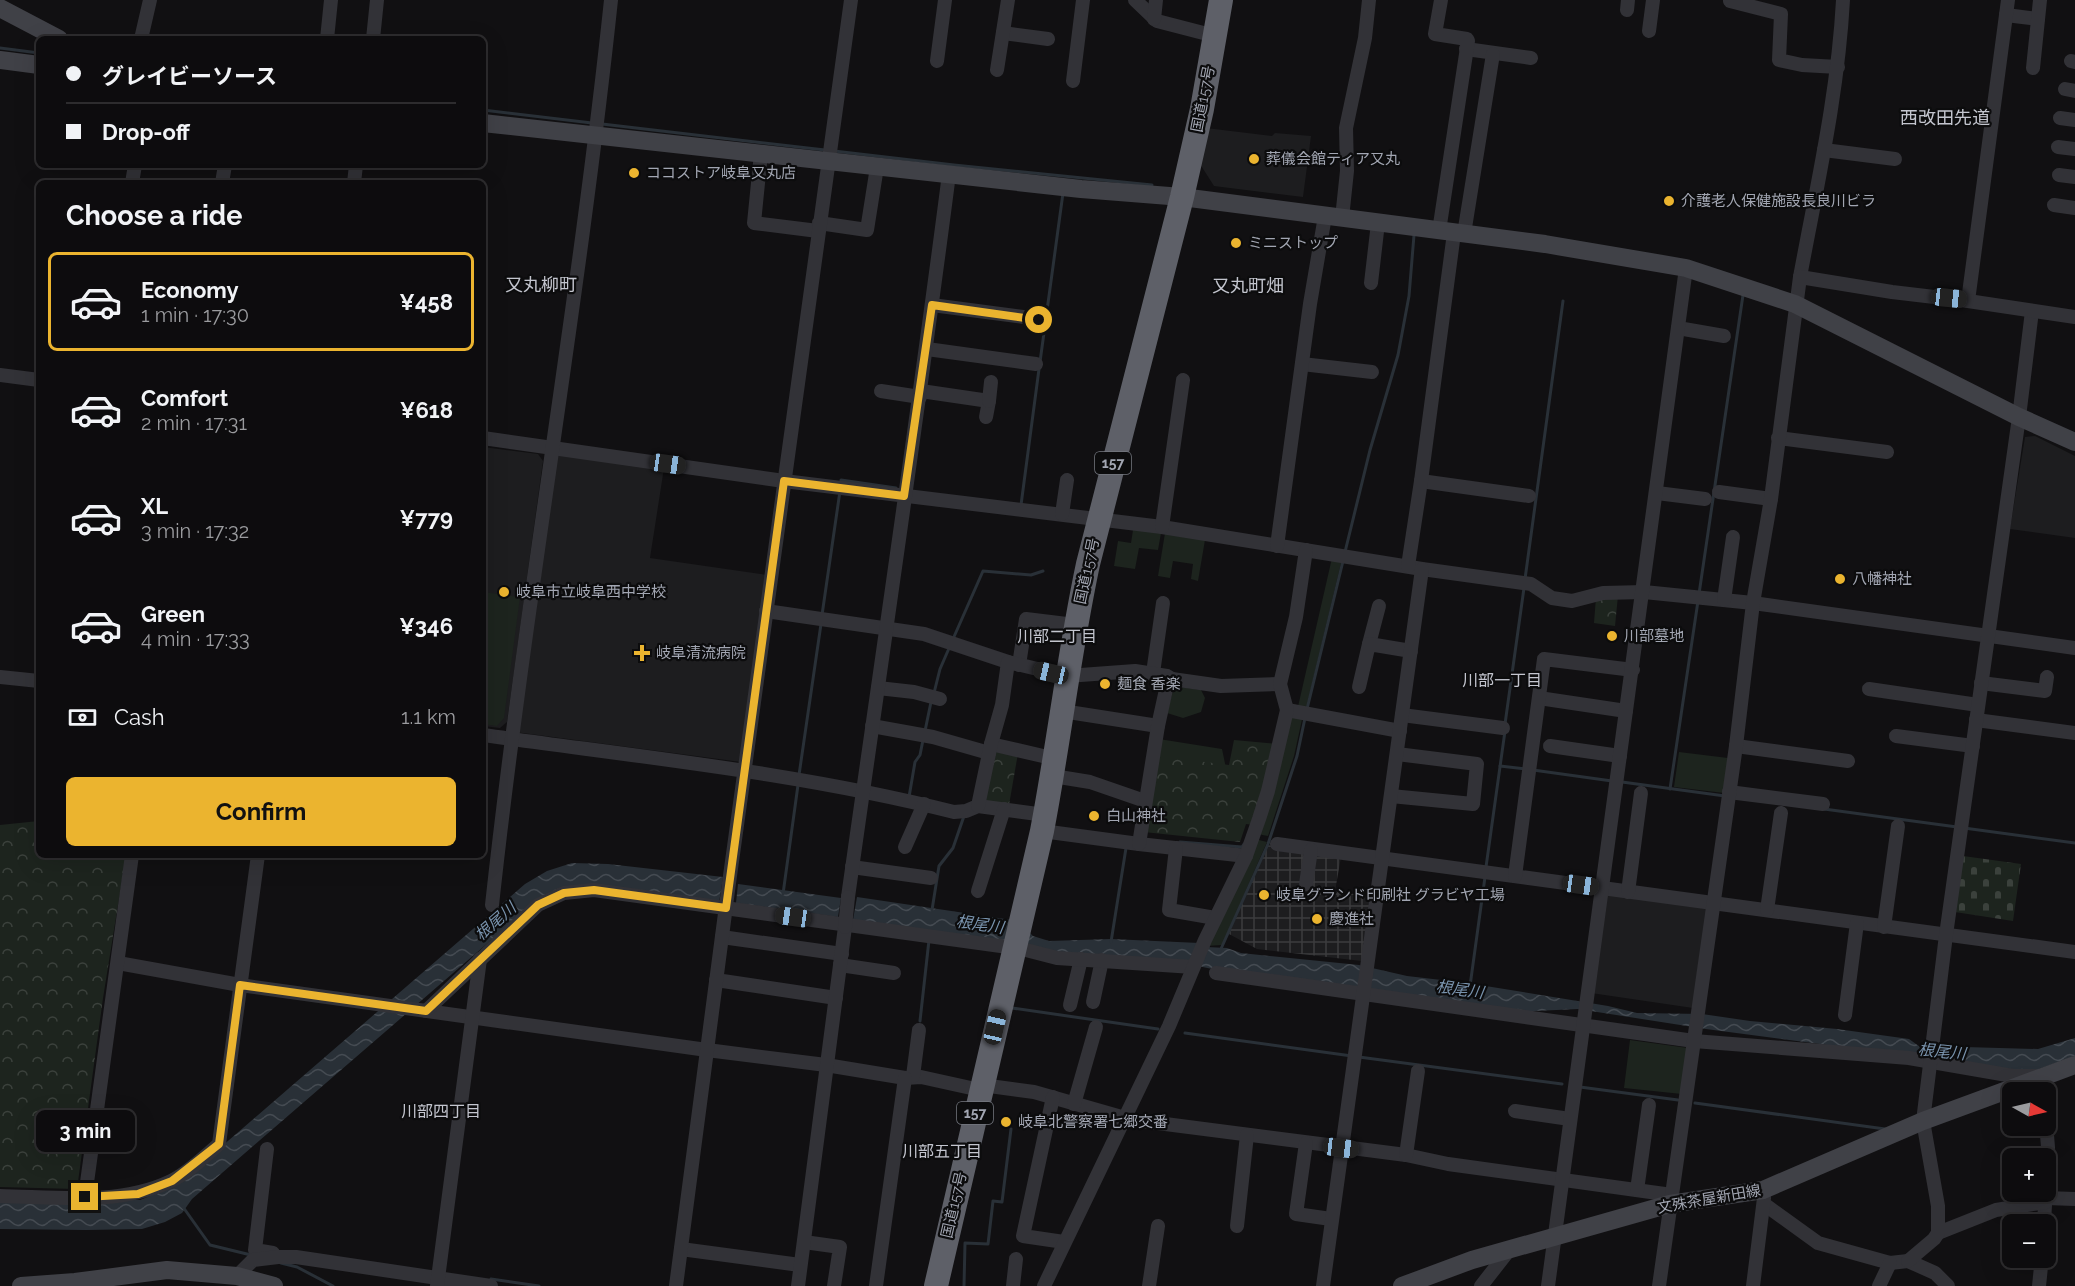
<!DOCTYPE html>
<html lang="en">
<head>
<meta charset="utf-8">
<style>
	body { margin:0; font-family:Raleway,"Noto Sans JP",sans-serif; background:#161517; color:#f1f3f6; height:100vh; display:flex; flex-direction:column; font-size:22px; white-space:nowrap }
	* { box-sizing:border-box; margin:0 }
	p { font-size:20px; color:#9a9b9e }
	.icon { flex:none; width:33px; height:33px; fill:none; stroke:currentColor; stroke-width:2; stroke-linecap:round; stroke-linejoin:round }
	.map { position:relative; flex:1; overflow:hidden }
	.drawer { position:absolute; left:36px; top:180px; width:450px; height:678px; display:flex; flex-direction:column; background:#0d0c0e; border-radius:9px; box-shadow:0 6px 24px #0002,0 0 0 2px #2d2c2e }
	.drawer>* { flex:none }
	.hud { position:absolute; left:36px; top:36px; width:450px; height:132px; border-radius:9px; box-shadow:0 6px 24px #0002,0 0 0 2px #2d2c2e; display:grid; align-content:center; height:132px; padding:0 30px; background:#0d0c0e }
	.needle { width:39px; rotate:98deg }
	.tools { position:absolute; left:2002px; top:1082px; display:grid; gap:12px }
	.tools a { display:grid; place-items:center; width:54px; height:54px; border-radius:9px; background:#0d0c0e; box-shadow:0 6px 24px #0002,0 0 0 2px #2d2c2e; font-size:30px }
	.end { position:absolute; width:27px; height:27px; margin:-14px; border:8px solid #ebb42f; background:#111; box-shadow:0 0 0 3px #111 }
	.from { border-radius:50% }
	.bubble { position:absolute; height:42px; border-radius:9px; background:#0d0c0e; box-shadow:0 6px 24px #0002,0 0 0 2px #2d2c2e; font-size:20px; font-weight:700; line-height:42px; text-align:center }
	.car { position:absolute; width:18px; height:36px; margin:-18px -9px; border-radius:8px; box-shadow:0 0 4px 2px #0007; background:linear-gradient(#222 24%,#8ab4d8 0 40%,#222 0 76%,#8ab4d8 0 86%,#222 0) }
	.hud b { display:flex; align-items:center; gap:21px; height:57px; font-size:22px }
	.hud b+b { border-top:2px solid #2d2c2e }
	.hud i { width:15px; height:15px; background:#f1f3f6 }
	ul { padding:0; list-style:none }
	li { display:flex; align-items:center; gap:18px; height:99px; margin:0 12px 9px; padding:0 18px; border:3px solid transparent; border-radius:9px }
	li div { flex:1 }
	li b { display:block; font-size:22px }
	li em { font-style:normal; font-weight:700 }
	li.selected { border-color:#ebb42f }
	li>.icon { width:54px; height:54px; stroke-width:1.5 }
	h2 { padding:0 30px; font-size:27px; line-height:72px }
	.pay { display:flex; align-items:center; gap:15px; height:66px; padding:0 30px; font-size:22px }
	.pay p { margin-inline-start:auto }
	.action { display:flex; gap:12px; margin-top:auto; padding:12px 30px }
	.action a { flex:1; height:69px; border-radius:9px; background:#ebb42f; color:#111; font-size:24px; font-weight:700; line-height:69px; text-align:center }
	.map>svg:first-child { display:block }
</style>
</head>
<body>
<div class="map">
<svg width="2075" height="1286" viewBox="0 0 2075 1286">
	<defs>
		<pattern id="industrial-grid" width="8" height="8" patternUnits="userSpaceOnUse" patternTransform="scale(1.5)"><rect width="8" height="8" fill="#1d1d1f"/><path d="M0 4h8M4 0v8" fill="none" stroke="#3b3b3d"/></pattern>
		<pattern id="cemetery-stones" width="16" height="16" patternUnits="userSpaceOnUse" patternTransform="scale(1.5)"><rect width="16" height="16" fill="#1d241e"/><path d="M2 7V4a2 2 0 0 1 4 0v3zM10 15v-3a2 2 0 0 1 4 0v3z" fill="#3b413c"/></pattern>
		<pattern id="park-crowns" width="20" height="18" patternUnits="userSpaceOnUse" patternTransform="scale(1.5)"><rect width="20" height="18" fill="#1d241e"/><path d="M2 6a3 3 0 1 1 6 0M12 15a3 3 0 1 1 6 0" fill="none" stroke="#3b413c"/></pattern>
		<pattern id="water-waves" width="16" height="10" patternUnits="userSpaceOnUse" patternTransform="scale(1.5)"><rect width="16" height="10" fill="#293037"/><path d="M0 5q4-4 8 0t8 0" fill="none" stroke="#454b52"/></pattern>
	</defs>
	<rect width="100%" height="100%" fill="#111012"/>
	<g fill="#1d1d1f">
		<path d="M1206,128L1272,136L1275,133L1311,136L1303,197L1214,186L1200,164Z"/>
		<path d="M2035,436L2075,456V538L2010,529L2025,437Z"/>
		<path d="M483,447L538,454L543,461L507,722L500,728L483,726Z"/>
		<path d="M556,452L664,468L650,558L768,575L741,762L515,732Z"/>
		<path d="M1605,891L1707,906L1693,1008L1591,993Z"/>
	</g>
	<path fill="url(#industrial-grid)" d="M1268,845L1341,857L1335,891L1373,897L1362,961L1257,949L1229,934Z"/>
	<g fill="#1d241e">
		<path d="M1133,530L1161,533L1158,550L1139,548L1135,569L1114,566L1118,541L1131,543Z"/>
		<path d="M1165,533L1205,540L1198,581L1191,579L1193,564L1173,561L1170,578L1158,576Z"/>
		<path d="M1332,558L1342,559L1305,713L1297,711Z"/>
		<path d="M483,592L520,597L504,718L497,726L483,724Z"/>
		<path d="M1180,687L1201,690L1205,698L1201,712L1183,718L1167,713L1173,691Z"/>
		<path d="M1289,713L1303,715L1294,756L1268,836L1257,834Z"/>
		<path d="M1159,739L1222,749L1227,773L1151,783Z"/>
		<path d="M1679,752L1728,758L1724,793L1674,787Z"/>
		<path d="M1255,839L1267,842L1222,945L1206,946Z"/>
		<path d="M1630,1040L1688,1048L1682,1094L1624,1088Z"/>
	</g>
	<path fill="url(#cemetery-stones)" d="M1963,856L2021,864L2013,921L1955,912Z"/>
	<g fill="url(#park-crowns)">
		<path d="M1618,595L1615,626L1594,623L1596,598Z"/>
		<path d="M1234,740L1279,744L1255,825L1246,824L1240,842L1144,832L1157,756L1229,765Z"/>
		<path d="M993,748L1018,753L1009,805L983,800Z"/>
		<path d="M39,821V855H126L103,998L77,1189L0,1187V825Z"/>
	</g>
	<g fill="url(#water-waves)">
		<path d="M572,863L608,864L723,877L719,903L597,885L541,897L192,1199L182,1213L165,1222L142,1229L86,1230L0,1229V1199L140,1200L177,1185L525,884L547,871Z"/>
		<path d="M738,884L841,898L838,917L736,903Z"/>
		<path d="M857,897L1012,920L1008,944L853,920Z"/>
		<path d="M1026,929L1033,936L1049,941L1111,939L1199,943L1191,963L1081,956L1023,947Z"/>
		<path d="M1206,947L1227,948L1241,953L1359,965L1407,976L1467,983L1608,1006L1637,1013L1702,1014L1750,1021L1837,1029L1909,1039L1923,1049L1948,1050L1964,1047L2038,1049L2075,1038V1056L2036,1070L2023,1071L1706,1029L1578,1009L1516,1012L1217,970L1198,966Z"/>
	</g>
	<g fill="none" stroke-linecap="round" stroke-linejoin="round">
		<g stroke="#293037" stroke-width="3">
			<path d="M0,48L39,53"/>
			<path d="M483,110L592,123"/>
			<path d="M602,124L825,150"/>
			<path d="M834,151L954,165L1152,185"/>
			<path d="M1040,362L1063,193"/>
			<path d="M841,484V480L896,488"/>
			<path d="M1021,505L1039,369"/>
			<path d="M1345,552L1370,450L1398,355L1409,296L1414,235"/>
			<path d="M1525,579L1563,301"/>
			<path d="M1699,594L1743,295"/>
			<path d="M822,615L840,491"/>
			<path d="M953,639L983,571L1031,575L1043,571"/>
			<path d="M934,693L940,669L950,646"/>
			<path d="M1307,709L1343,561"/>
			<path d="M1505,724L1524,588"/>
			<path d="M925,731L931,702"/>
			<path d="M1500,766L1526,769"/>
			<path d="M1533,770L1612,781"/>
			<path d="M799,775L821,624"/>
			<path d="M1622,782L1725,796"/>
			<path d="M1670,789L1698,601"/>
			<path d="M909,797L915,762L920,755L923,740"/>
			<path d="M1824,809L1957,827"/>
			<path d="M1964,828L2075,843"/>
			<path d="M1180,842L1242,847L1244,844"/>
			<path d="M1486,867L1505,731"/>
			<path d="M783,894L798,785"/>
			<path d="M932,910L939,866L953,848L964,816"/>
			<path d="M1111,942L1126,848"/>
			<path d="M1220,951L1268,844L1297,756L1305,718"/>
			<path d="M1470,986L1485,877"/>
			<path d="M1012,1008L1158,1029"/>
			<path d="M920,1021L929,940"/>
			<path d="M1185,1033L1352,1056"/>
			<path d="M1359,1057L1562,1084"/>
			<path d="M1580,1087L1678,1100"/>
			<path d="M1695,1103L1885,1129"/>
			<path d="M183,1207L210,1245L251,1255"/>
			<path d="M281,1263L297,1267L333,1286"/>
			<path d="M491,1279L539,1286"/>
			<path d="M964,1286L965,1243L988,1244L993,1201L1002,1202L1011,1129"/>
		</g>
		<g stroke="#323237" stroke-width="14">
			<path d="M1135,0L1157,21L1215,36"/>
			<path d="M1730,1L1781,14L1779,60L1802,65L1838,67"/>
			<path d="M1627,10L1628,0"/>
			<path d="M2006,15L2038,19"/>
			<path d="M1154,19L1156,0"/>
			<path d="M1649,31L1653,0"/>
			<path d="M1003,33L1048,39"/>
			<path d="M141,39L150,0"/>
			<path d="M327,39L331,0"/>
			<path d="M373,39L377,0"/>
			<path d="M1466,49L1531,58"/>
			<path d="M937,61L945,0"/>
			<path d="M2071,61L2075,62"/>
			<path d="M2033,68L2040,0"/>
			<path d="M997,70L1008,0"/>
			<path d="M1073,81L1083,0"/>
			<path d="M2065,89L2075,91"/>
			<path d="M2060,118L2075,120"/>
			<path d="M2058,147L2075,149"/>
			<path d="M1824,150L1895,159"/>
			<path d="M761,153L754,223L818,231"/>
			<path d="M2059,175L2075,177"/>
			<path d="M132,183L135,165"/>
			<path d="M222,183L225,165"/>
			<path d="M354,183L356,165"/>
			<path d="M2054,205L2075,208"/>
			<path d="M1342,218L1347,171L1346,128L1365,38L1369,0"/>
			<path d="M819,223L867,230L877,167"/>
			<path d="M1439,231L1468,41L1467,39L1435,34L1441,0"/>
			<path d="M1464,234L1493,54"/>
			<path d="M1800,277C1817,185 1838,94 1843,0"/>
			<path d="M1371,283L1378,223"/>
			<path d="M1968,301L2008,0"/>
			<path d="M932,305L1039,319"/>
			<path d="M1678,328L1724,336"/>
			<path d="M927,349L1036,364"/>
			<path d="M1302,364L1372,372"/>
			<path d="M0,375L39,380"/>
			<path d="M881,391L920,397"/>
			<path d="M921,391L989,401L986,417"/>
			<path d="M989,401L991,382"/>
			<path d="M483,438L784,481L1162,527L1422,569L1531,584L1552,598L1572,601L1603,593L1644,592L1753,603L2075,648"/>
			<path d="M1778,438L1887,452"/>
			<path d="M1421,481L1529,496"/>
			<path d="M1719,492L1771,499"/>
			<path d="M1657,493L1705,499"/>
			<path d="M1062,514L1067,480"/>
			<path d="M1162,527L1183,380"/>
			<path d="M1277,546L1310,304L1325,216"/>
			<path d="M1408,566L1421,481L1454,233"/>
			<path d="M1724,600L1733,537"/>
			<path d="M766,611L924,634L1008,662"/>
			<path d="M1369,644L1379,606"/>
			<path d="M1019,665L1026,619L1075,625"/>
			<path d="M1153,673L1163,603"/>
			<path d="M0,677L39,681"/>
			<path d="M1981,683L2045,691L2047,677"/>
			<path d="M1359,687L1369,644L1411,651"/>
			<path d="M878,688L914,692L940,699"/>
			<path d="M1869,689L1978,705"/>
			<path d="M1539,698L1626,711"/>
			<path d="M1287,710L1400,731"/>
			<path d="M1062,711L1158,726"/>
			<path d="M1402,715L1503,728"/>
			<path d="M1976,720L2075,733"/>
			<path d="M872,726L933,737L989,753"/>
			<path d="M483,735C640,757 800,773 954,812L966,811L978,806L1045,815"/>
			<path d="M1896,736L1973,746"/>
			<path d="M991,744L1056,759"/>
			<path d="M1550,746L1620,756"/>
			<path d="M1736,746L1848,761"/>
			<path d="M1053,776L1090,782L1145,801"/>
			<path d="M1729,792L1823,804"/>
			<path d="M1391,796L1473,804L1477,764L1397,754"/>
			<path d="M978,806L991,744L1002,705L1008,662L1067,676L1135,671L1167,676L1172,679"/>
			<path d="M1042,831L1139,844L1246,856"/>
			<path d="M1139,844L1158,726L1167,685L1172,679L1221,686L1280,684"/>
			<path d="M1277,844L2075,952"/>
			<path d="M905,847L924,804"/>
			<path d="M1176,848L1169,910L1215,918"/>
			<path d="M852,867L931,878"/>
			<path d="M1515,876L1544,659L1633,670"/>
			<path d="M1306,884L1311,850"/>
			<path d="M978,891L1004,809"/>
			<path d="M1628,892L1641,793"/>
			<path d="M848,897C882,656 918,415 949,174"/>
			<path d="M492,905C525,602 579,303 611,0"/>
			<path d="M1767,910L1781,813"/>
			<path d="M1884,927L1898,826"/>
			<path d="M722,937L842,954"/>
			<path d="M118,963L240,985L707,1050L826,1065L905,1078L921,1077L980,1090"/>
			<path d="M840,965L894,973"/>
			<path d="M1216,973L1694,1041L1909,1058L2013,1076H2040L2043,1092"/>
			<path d="M716,980L836,998"/>
			<path d="M1093,1002L1102,960"/>
			<path d="M1070,1005L1081,959"/>
			<path d="M426,1011L538,905L564,893L594,890L1022,949L1057,958L1193,967"/>
			<path d="M1845,1015L1857,923"/>
			<path d="M913,1076L919,1030"/>
			<path d="M982,1085L1034,1092L1125,1118"/>
			<path d="M1053,1097L1023,1236L1064,1242"/>
			<path d="M1074,1104L1096,1027"/>
			<path d="M1515,1111L1570,1119"/>
			<path d="M1142,1121L1406,1155L1448,1164L1672,1195"/>
			<path d="M1306,1143L1296,1214L1331,1219"/>
			<path d="M267,1149L255,1250L273,1253"/>
			<path d="M1406,1155L1418,1071"/>
			<path d="M1637,1190L1649,1105"/>
			<path d="M0,1196C55,1197 119,1206 171,1181C188,1173 204,1157 219,1144L258,855"/>
			<path d="M85,1197L132,855"/>
			<path d="M2046,1198L2075,1199"/>
			<path d="M1764,1204L1818,1243L1890,1263L1908,1261L1935,1273L1948,1286"/>
			<path d="M2044,1224L2048,1147L2046,1123"/>
			<path d="M1237,1226L1247,1135"/>
			<path d="M1938,1233L1996,1210L2046,1202"/>
			<path d="M804,1242L840,1247L834,1286"/>
			<path d="M681,1249L800,1265"/>
			<path d="M1908,1261L1934,1239L1938,1233V1206L1923,1121L1946,935L2019,417L2032,311"/>
			<path d="M237,1276L253,1260L278,1257H296L491,1286"/>
			<path d="M437,1286L480,959"/>
			<path d="M676,1286L729,883L851,0"/>
			<path d="M798,1286L845,927"/>
			<path d="M876,1286L905,1078"/>
			<path d="M1013,1286L1016,1259"/>
			<path d="M1044,1286L1169,1026L1205,940L1246,856L1259,819L1268,791L1287,710L1280,684L1296,617L1306,550"/>
			<path d="M1149,1286L1158,1226"/>
			<path d="M1323,1286L1422,569"/>
			<path d="M1481,1286L1510,1249"/>
			<path d="M1548,1286C1593,947 1641,608 1686,268"/>
			<path d="M1659,1286L1736,746L1753,603L1771,499L1800,277L1892,292L1968,301L2075,317"/>
			<path d="M1753,1286L1764,1198"/>
			<path d="M1879,1286L1890,1263"/>
			<path d="M2039,1286L2042,1257"/>
		</g>
		<g stroke="#404147" stroke-width="18">
			<path d="M0,8L59,39"/>
			<path d="M0,60L39,65"/>
			<path d="M483,123L1081,189L1182,197L1545,244L1686,268L1795,304L2019,417L2075,442"/>
			<path d="M21,1286L75,1282L167,1270L237,1276L274,1286"/>
			<path d="M1402,1286L1472,1260L1670,1204L1763,1190L1923,1121L2075,1065"/>
		</g>
		<path stroke="#5e6068" stroke-width="24" d="M936,1286L1042,831C1059,742 1069,653 1088,564L1182,197L1202,109L1221,0"/>
		<path stroke="#323237" stroke-width="14" d="M845,927L848,897"/>
	</g>
	<g fill="none" stroke-linecap="round" stroke-linejoin="round">
		<path stroke="#ebb42f" stroke-width="8" d="M85,1197L138,1194L172,1181L219,1144L240,985L426,1011L538,905L564,893L594,890L726,908L784,481L904,496L932,305L1039,320"/>
	</g>
	<g fill="#ebb42f" stroke="#0c0c0d" stroke-width="2">
		<circle cx="1254" cy="159" r="6"/>
		<circle cx="634" cy="173" r="6"/>
		<circle cx="1669" cy="201" r="6"/>
		<circle cx="1236" cy="243" r="6"/>
		<circle cx="1840" cy="579" r="6"/>
		<circle cx="504" cy="592" r="6"/>
		<circle cx="1612" cy="636" r="6"/>
		<path d="M639 644h6v6h6v6h-6v6h-6v-6h-6v-6h6z"/>
		<circle cx="1105" cy="684" r="6"/>
		<circle cx="1094" cy="816" r="6"/>
		<circle cx="1264" cy="895" r="6"/>
		<circle cx="1317" cy="919" r="6"/>
		<circle cx="1006" cy="1122" r="6"/>
	</g>
	<g text-anchor="middle" stroke-width="4.5" stroke-linejoin="round" paint-order="stroke">
		<g fill="#0c0c0d" stroke="#757880" stroke-width="1.5">
			<rect x="1095" y="452" width="36" height="22" rx="4.5"/>
			<rect x="957" y="1102" width="36" height="22" rx="4.5"/>
		</g>
		<g font-size="14" font-weight="bold" fill="#a2a6b2">
			<text x="1113" y="468">157</text>
			<text x="975" y="1118">157</text>
		</g>
		<g font-size="15" fill="#a2a6b2" stroke="#0c0c0d">
			<text transform="translate(1203 99) rotate(-79)" y="5">国道157号</text>
			<text transform="translate(1087 571) rotate(-78)" y="5">国道157号</text>
			<text transform="translate(1709 1199) rotate(-10)" y="5">文殊茶屋新田線</text>
			<text transform="translate(954 1205) rotate(-77)" y="5">国道157号</text>
		</g>
		<g font-size="15" fill="#a2a6b2" stroke="#0c0c0d" text-anchor="start">
			<text x="1266" y="164">葬儀会館ティア又丸</text>
			<text x="646" y="178">ココストア岐阜又丸店</text>
			<text x="1681" y="206">介護老人保健施設長良川ビラ</text>
			<text x="1248" y="248">ミニストップ</text>
			<text x="1852" y="584">八幡神社</text>
			<text x="516" y="597">岐阜市立岐阜西中学校</text>
			<text x="1624" y="641">川部墓地</text>
			<text x="656" y="658">岐阜清流病院</text>
			<text x="1117" y="689">麺食 香楽</text>
			<text x="1106" y="821">白山神社</text>
			<text x="1276" y="900">岐阜グランド印刷社 グラビヤ工場</text>
			<text x="1329" y="924">慶進社</text>
			<text x="1018" y="1127">岐阜北警察署七郷交番</text>
		</g>
		<g font-size="16" fill="#c3c5ce" stroke="#0c0c0d">
			<text x="1057" y="642">川部二丁目</text>
			<text x="1502" y="686">川部一丁目</text>
			<text x="441" y="1117">川部四丁目</text>
			<text x="942" y="1157">川部五丁目</text>
		</g>
		<g font-size="16" font-style="italic" fill="#7993ad" stroke="#0c0c0d">
			<text transform="translate(495 921) rotate(-41)" y="6">根尾川</text>
			<text transform="translate(980 924) rotate(8)" y="6">根尾川</text>
			<text transform="translate(1460 989) rotate(8)" y="6">根尾川</text>
			<text transform="translate(1942 1051) rotate(6)" y="6">根尾川</text>
		</g>
		<g font-size="18" fill="#c3c5ce" stroke="#0c0c0d">
			<text x="1945" y="124">西改田先道</text>
			<text x="541" y="291">又丸柳町</text>
			<text x="1248" y="292">又丸町畑</text>
		</g>
	</g>
</svg>
<div class="tools">
<a><svg class="needle" viewBox="-14 -14 28 28"><path d="M0-13l5 13h-10z" fill="#e53935"/><path d="M0 13l5-13h-10z" fill="#9a9b9e"/></svg></a>
<a>+</a>
<a>−</a>
</div>
<i class="end from" style="left:1039px;top:320px"></i>
<i class="end" style="left:85px;top:1197px"></i>
<div class="bubble" style="left:36px;top:1110px;width:99px">3 min</div>
<i class="car" style="left:1949px;top:298px;rotate:96deg"></i>
<i class="car" style="left:668px;top:464px;rotate:98deg"></i>
<i class="car" style="left:1051px;top:673px;rotate:283deg"></i>
<i class="car" style="left:1581px;top:885px;rotate:98deg"></i>
<i class="car" style="left:793px;top:917px;rotate:278deg"></i>
<i class="car" style="left:995px;top:1027px;rotate:13deg"></i>
<i class="car" style="left:1341px;top:1148px;rotate:97deg"></i>
<div class="hud">
<b><i class="from"></i>グレイビーソース</b>
<b><i></i>Drop-off</b>
</div>
<section class="drawer">
<h2>Choose a ride</h2>
<ul>
<li class="selected"><svg class="icon" aria-label="car" viewBox="0 0 24 24"><path d="M5 17H2v-5l4-1 3-4h7l3 4 3 1v5h-3M9 17h6M6 11h13"/><circle cx="7" cy="17" r="2"/><circle cx="17" cy="17" r="2"/></svg><div><b>Economy</b><p>1 min · 17:30</p></div><em>¥458</em></li>
<li><svg class="icon" aria-label="car" viewBox="0 0 24 24"><path d="M5 17H2v-5l4-1 3-4h7l3 4 3 1v5h-3M9 17h6M6 11h13"/><circle cx="7" cy="17" r="2"/><circle cx="17" cy="17" r="2"/></svg><div><b>Comfort</b><p>2 min · 17:31</p></div><em>¥618</em></li>
<li><svg class="icon" aria-label="car" viewBox="0 0 24 24"><path d="M5 17H2v-5l4-1 3-4h7l3 4 3 1v5h-3M9 17h6M6 11h13"/><circle cx="7" cy="17" r="2"/><circle cx="17" cy="17" r="2"/></svg><div><b>XL</b><p>3 min · 17:32</p></div><em>¥779</em></li>
<li><svg class="icon" aria-label="car" viewBox="0 0 24 24"><path d="M5 17H2v-5l4-1 3-4h7l3 4 3 1v5h-3M9 17h6M6 11h13"/><circle cx="7" cy="17" r="2"/><circle cx="17" cy="17" r="2"/></svg><div><b>Green</b><p>4 min · 17:33</p></div><em>¥346</em></li>
</ul>
<div class="pay"><svg class="icon" aria-label="cash" viewBox="0 0 24 24"><path d="M3 7h18v10H3z"/><circle cx="12" cy="12" r="2"/></svg>Cash<p>1.1 km</p></div>
<div class="action"><a>Confirm</a></div>
</section>
</div>
</body>
</html>
